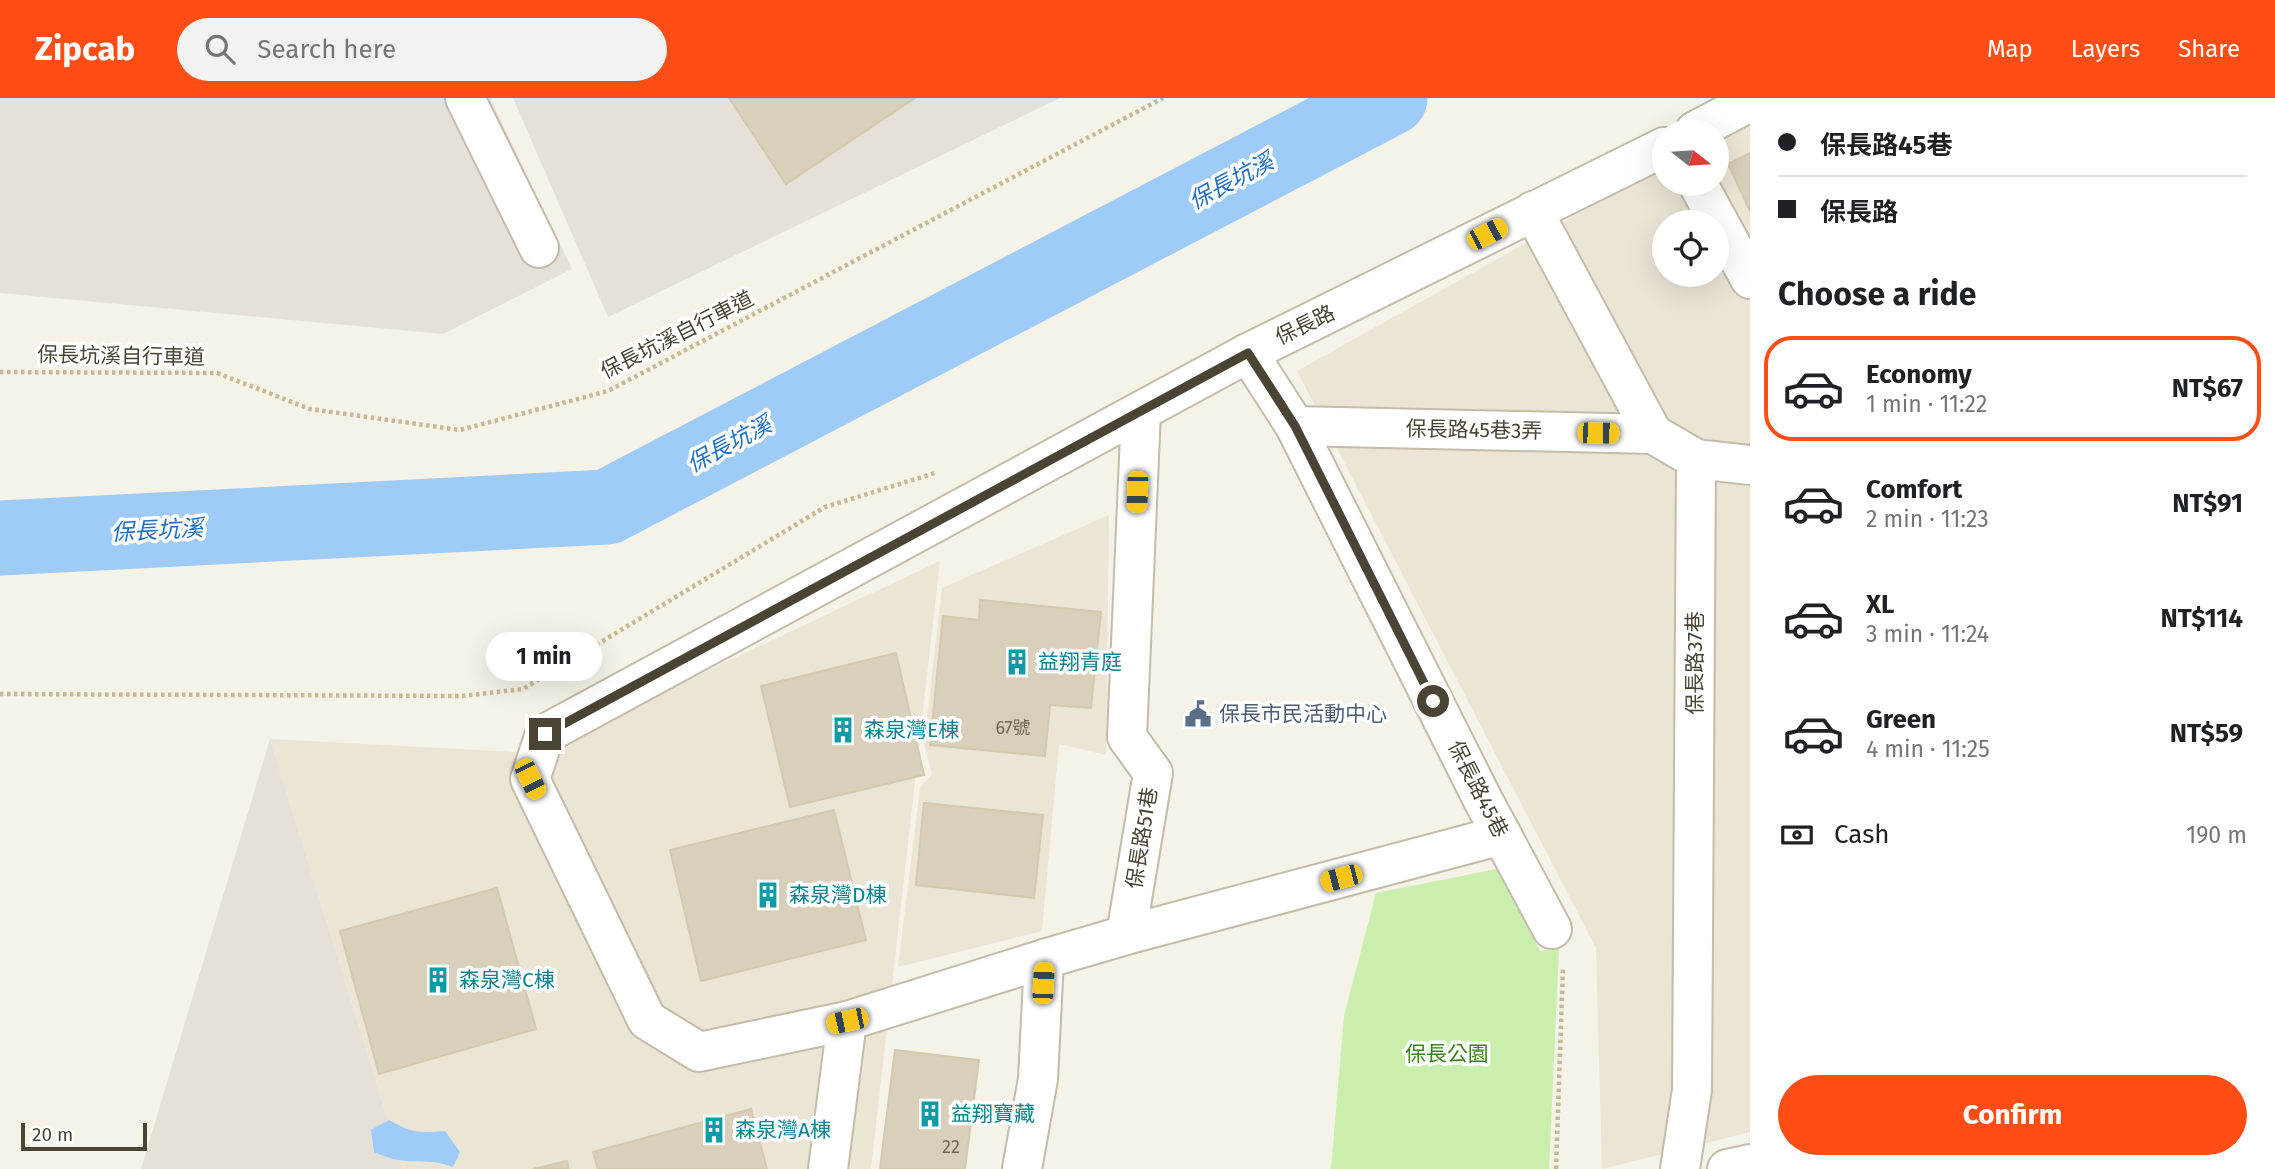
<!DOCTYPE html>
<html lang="en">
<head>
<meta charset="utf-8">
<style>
	body { margin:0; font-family:"Fira Sans","Noto Sans TC",sans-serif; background:#f2f2f2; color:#202124; height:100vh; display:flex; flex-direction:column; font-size:26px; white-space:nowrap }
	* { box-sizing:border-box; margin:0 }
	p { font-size:23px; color:#757577 }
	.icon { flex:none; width:38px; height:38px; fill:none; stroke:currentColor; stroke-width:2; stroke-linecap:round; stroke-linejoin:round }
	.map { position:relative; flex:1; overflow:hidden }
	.details { display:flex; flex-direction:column; background:#fff; width:525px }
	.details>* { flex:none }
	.banner { display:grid; align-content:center; height:154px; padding:0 28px; background:#fff }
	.needle { width:46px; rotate:107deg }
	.tools { position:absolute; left:1652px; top:21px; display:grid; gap:14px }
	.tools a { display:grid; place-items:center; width:77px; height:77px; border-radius:50%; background:#fff; box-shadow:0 7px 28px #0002; font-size:35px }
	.scale { position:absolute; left:21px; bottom:18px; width:126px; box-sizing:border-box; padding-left:7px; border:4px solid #4a4435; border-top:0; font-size:19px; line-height:24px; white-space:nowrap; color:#4a4435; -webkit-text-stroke:5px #fff; paint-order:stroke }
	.end { position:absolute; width:32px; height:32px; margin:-16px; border:9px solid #4a4435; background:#fff; box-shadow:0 0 0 4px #fff }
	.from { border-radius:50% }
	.bubble { position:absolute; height:49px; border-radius:24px; background:#fff; box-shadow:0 7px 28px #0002; font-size:23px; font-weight:700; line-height:49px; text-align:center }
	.car { position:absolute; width:21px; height:42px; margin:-21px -10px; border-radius:9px; box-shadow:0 0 5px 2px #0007; background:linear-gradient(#f5c518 24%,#345 0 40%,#f5c518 0 76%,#345 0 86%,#f5c518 0) }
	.banner b { display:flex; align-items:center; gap:24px; height:66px; font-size:26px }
	.banner b+b { border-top:2px solid #e0e0e0 }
	.banner i { width:18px; height:18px; background:#202124 }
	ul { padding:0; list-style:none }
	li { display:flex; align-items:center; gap:21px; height:105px; margin:0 14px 10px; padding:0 14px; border:4px solid transparent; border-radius:28px }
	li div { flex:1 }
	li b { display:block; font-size:26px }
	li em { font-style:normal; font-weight:700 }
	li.on { border-color:#ff4e15 }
	li>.icon { width:63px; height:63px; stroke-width:1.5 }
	h2 { padding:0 28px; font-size:32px; line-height:84px }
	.pay { display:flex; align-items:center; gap:18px; height:77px; padding:0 28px; font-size:26px }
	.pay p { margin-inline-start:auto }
	.button { display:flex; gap:14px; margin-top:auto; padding:14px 28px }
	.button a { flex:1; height:80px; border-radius:42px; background:#ff4e15; color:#fff; font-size:28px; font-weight:700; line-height:80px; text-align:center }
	header { display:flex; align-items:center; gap:42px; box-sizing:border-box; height:98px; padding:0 35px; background:#ff4e15; color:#fff }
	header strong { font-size:33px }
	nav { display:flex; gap:38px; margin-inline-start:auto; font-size:24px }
	.search { width:490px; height:63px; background:#f2f2f2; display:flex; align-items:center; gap:18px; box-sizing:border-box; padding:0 24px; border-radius:38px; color:#757577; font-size:26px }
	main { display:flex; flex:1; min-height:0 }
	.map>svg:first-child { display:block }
</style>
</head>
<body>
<header>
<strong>Zipcab</strong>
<div class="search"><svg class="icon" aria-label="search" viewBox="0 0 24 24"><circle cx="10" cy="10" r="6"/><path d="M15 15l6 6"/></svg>Search here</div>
<nav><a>Map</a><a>Layers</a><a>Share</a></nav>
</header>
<main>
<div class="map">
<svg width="1750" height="1071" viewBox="0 0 1750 1071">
	<rect width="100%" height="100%" fill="#f5f2e7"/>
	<g fill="#eae5d5" fill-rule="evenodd">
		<path d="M1750,20V1034L1602,1071L1596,850L1297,273L1664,68V86H1717V38ZM1664,124H1717V177H1664Z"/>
		<path d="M1109,417L1106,657L1059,646L1042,833L898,869L920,690L932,676L924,645L942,490Z"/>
		<path d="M940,463L871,1071H403L270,641L533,655Z"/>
	</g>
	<g fill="#e5e1d9">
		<path d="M0,0H490L572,171L443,236L0,195Z"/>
		<path d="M513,0H1060L608,219Z"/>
		<path d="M270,641L403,1071H141Z"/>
	</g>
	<path fill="#caeeac" d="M1497,771L1540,853L1559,851L1549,1071H1331L1344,918L1376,795Z"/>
	<path fill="#9ecbf8" d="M389,1022C411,1035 420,1035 445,1033L460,1054L453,1069C420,1057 412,1071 374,1054L371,1032Z"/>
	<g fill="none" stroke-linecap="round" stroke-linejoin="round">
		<path stroke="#9ecbf8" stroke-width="75" d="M0,440L607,409L1390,0"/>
	</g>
	<g fill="#d8d0bb" stroke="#d4c9ae" stroke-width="2">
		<path d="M729,0H915L786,86Z"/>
		<path d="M1750,55V113L1728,66Z"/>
		<path d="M980,502L1101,514L1091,610L1050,607L1045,658L930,647L943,518L979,522Z"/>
		<path d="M896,555L924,677L790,709L761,588Z"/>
		<path d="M924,705L1043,717L1034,800L916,787Z"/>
		<path d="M834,712L866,842L701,883L670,752Z"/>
		<path d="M497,790L536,931L379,976L340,833Z"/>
		<path d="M895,952L979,962L965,1071H880Z"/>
		<path d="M751,1011L767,1071H598L593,1054Z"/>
		<path d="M567,1063L569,1071H533Z"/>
	</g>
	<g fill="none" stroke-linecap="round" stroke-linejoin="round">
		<g stroke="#c2bca9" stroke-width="42">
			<g id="minor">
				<path d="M465,0L539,150"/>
				<path d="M1695,33L1750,4"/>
				<path d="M1698,86L1750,181"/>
				<path d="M1533,113L1653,336L1696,361L1692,992L1680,1071"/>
				<path d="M1248,255L1295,328L1483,702L1552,831"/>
				<path d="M1295,328L1653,336"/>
				<path d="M1696,361L1750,367"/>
				<path d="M1126,837L1502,737"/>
				<path d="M847,923L1044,861"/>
				<path d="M828,1071L847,923L699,954L647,922L530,681L545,636L1248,255L1664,49"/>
				<path d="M1022,1071L1038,981L1044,861L1126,837L1153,675L1127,639L1141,313"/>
				<path d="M1727,1071L1750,1066"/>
			</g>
		</g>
		<g stroke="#c5ba98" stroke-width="4.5" stroke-dasharray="3.5 3.5" stroke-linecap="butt">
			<path d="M0,274L217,275L310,311L460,332L608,293L1163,0"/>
			<path d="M0,596L462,598L523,591L825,409L935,375"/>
			<path d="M1556,1071L1563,869"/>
		</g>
		<use href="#minor" stroke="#fff" stroke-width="38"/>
	</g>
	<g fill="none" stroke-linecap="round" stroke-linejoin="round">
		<path stroke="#4a4435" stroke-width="9" d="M545,636L1248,255L1295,328L1433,603"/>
	</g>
	<defs>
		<g id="building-bare" transform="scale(2.1)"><path d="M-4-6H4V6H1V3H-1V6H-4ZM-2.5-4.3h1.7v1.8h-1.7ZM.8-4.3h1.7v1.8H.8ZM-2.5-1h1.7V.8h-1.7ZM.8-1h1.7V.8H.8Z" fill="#0f9aa8" stroke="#fff" stroke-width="2.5" paint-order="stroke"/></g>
		<g id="civic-bare" transform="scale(2.1)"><path d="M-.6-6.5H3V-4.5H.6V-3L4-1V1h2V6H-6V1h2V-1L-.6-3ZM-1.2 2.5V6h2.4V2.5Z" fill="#5c6f8a" stroke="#fff" stroke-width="2.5" paint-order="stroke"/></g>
	</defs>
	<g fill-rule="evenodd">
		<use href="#building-bare" x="1017" y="564"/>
		<use href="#civic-bare" x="1198" y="616"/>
		<use href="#building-bare" x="843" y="632"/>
		<use href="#building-bare" x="768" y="797"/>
		<use href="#building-bare" x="438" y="882"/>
		<use href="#building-bare" x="930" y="1016"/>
		<use href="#building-bare" x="714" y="1032"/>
	</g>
	<g text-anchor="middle" stroke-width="7" stroke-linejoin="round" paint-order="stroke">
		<g font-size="18" fill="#6e6756">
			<text x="1013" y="636">67號</text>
			<text x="951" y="1055">22</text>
		</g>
		<g font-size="21" fill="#4a4435" stroke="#fff">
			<text transform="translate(1305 227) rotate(-26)" y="7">保長路</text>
			<text transform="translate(677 237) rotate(-27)" y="7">保長坑溪自行車道</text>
			<text transform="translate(121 258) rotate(1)" y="7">保長坑溪自行車道</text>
			<text transform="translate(1474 332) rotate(1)" y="7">保長路45巷3弄</text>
			<text transform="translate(1695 565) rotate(-90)" y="7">保長路37巷</text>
			<text transform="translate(1478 691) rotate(63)" y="7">保長路45巷</text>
			<text transform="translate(1142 740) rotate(-81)" y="7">保長路51巷</text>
		</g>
		<g font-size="21" fill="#0d838f" stroke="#fff" text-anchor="start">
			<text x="1038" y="571">益翔青庭</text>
			<text x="864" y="639">森泉灣E棟</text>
			<text x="789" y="804">森泉灣D棟</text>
			<text x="459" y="889">森泉灣C棟</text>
			<text x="951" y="1023">益翔寶藏</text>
			<text x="735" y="1039">森泉灣A棟</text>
		</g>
		<g font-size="21" fill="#4e5e75" stroke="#fff" text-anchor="start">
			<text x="1219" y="623">保長市民活動中心</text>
		</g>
		<g font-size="21" fill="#3d8321" stroke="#fff">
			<text x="1447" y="963">保長公園</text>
		</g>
		<g font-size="23" font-style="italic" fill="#226fc2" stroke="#fff">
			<text transform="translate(1231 83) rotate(-28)" y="8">保長坑溪</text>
			<text transform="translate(729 346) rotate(-28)" y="8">保長坑溪</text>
			<text transform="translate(157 432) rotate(-3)" y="8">保長坑溪</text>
		</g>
	</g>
</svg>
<div class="tools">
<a><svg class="needle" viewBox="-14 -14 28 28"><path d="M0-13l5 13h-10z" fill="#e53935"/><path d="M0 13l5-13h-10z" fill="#757577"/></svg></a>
<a><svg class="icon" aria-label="locate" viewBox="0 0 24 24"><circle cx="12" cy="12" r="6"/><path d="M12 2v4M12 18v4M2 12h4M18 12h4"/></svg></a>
</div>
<div class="scale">20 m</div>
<i class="end from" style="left:1433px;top:603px"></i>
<i class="end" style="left:545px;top:636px"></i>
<div class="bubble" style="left:486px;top:534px;width:116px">1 min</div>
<i class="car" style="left:1487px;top:136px;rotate:63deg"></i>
<i class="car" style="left:1598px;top:335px;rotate:91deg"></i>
<i class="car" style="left:1137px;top:394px;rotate:182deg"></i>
<i class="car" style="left:530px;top:681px;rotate:154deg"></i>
<i class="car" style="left:1341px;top:780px;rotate:255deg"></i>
<i class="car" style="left:1043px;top:885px;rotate:3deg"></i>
<i class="car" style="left:847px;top:923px;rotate:258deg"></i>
</div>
<section class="details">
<div class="banner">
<b><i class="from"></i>保長路45巷</b>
<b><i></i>保長路</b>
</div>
<h2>Choose a ride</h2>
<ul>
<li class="on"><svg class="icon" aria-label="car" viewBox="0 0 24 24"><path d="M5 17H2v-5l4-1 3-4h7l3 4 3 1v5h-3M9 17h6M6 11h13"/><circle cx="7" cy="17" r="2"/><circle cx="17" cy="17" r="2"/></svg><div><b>Economy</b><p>1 min · 11:22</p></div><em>NT$67</em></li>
<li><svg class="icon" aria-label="car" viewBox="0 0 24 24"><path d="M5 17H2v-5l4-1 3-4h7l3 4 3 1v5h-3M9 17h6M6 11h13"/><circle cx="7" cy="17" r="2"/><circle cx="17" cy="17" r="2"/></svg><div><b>Comfort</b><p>2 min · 11:23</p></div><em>NT$91</em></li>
<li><svg class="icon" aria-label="car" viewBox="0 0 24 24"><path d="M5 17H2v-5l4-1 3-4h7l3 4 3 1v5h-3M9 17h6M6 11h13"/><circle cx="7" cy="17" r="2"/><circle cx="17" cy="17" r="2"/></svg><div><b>XL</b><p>3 min · 11:24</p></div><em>NT$114</em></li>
<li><svg class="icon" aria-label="car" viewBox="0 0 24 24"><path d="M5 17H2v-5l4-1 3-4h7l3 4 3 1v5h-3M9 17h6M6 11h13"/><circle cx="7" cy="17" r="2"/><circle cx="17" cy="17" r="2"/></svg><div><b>Green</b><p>4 min · 11:25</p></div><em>NT$59</em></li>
</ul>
<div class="pay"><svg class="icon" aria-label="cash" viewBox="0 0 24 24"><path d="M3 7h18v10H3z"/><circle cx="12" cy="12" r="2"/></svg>Cash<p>190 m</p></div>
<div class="button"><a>Confirm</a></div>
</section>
</main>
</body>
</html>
